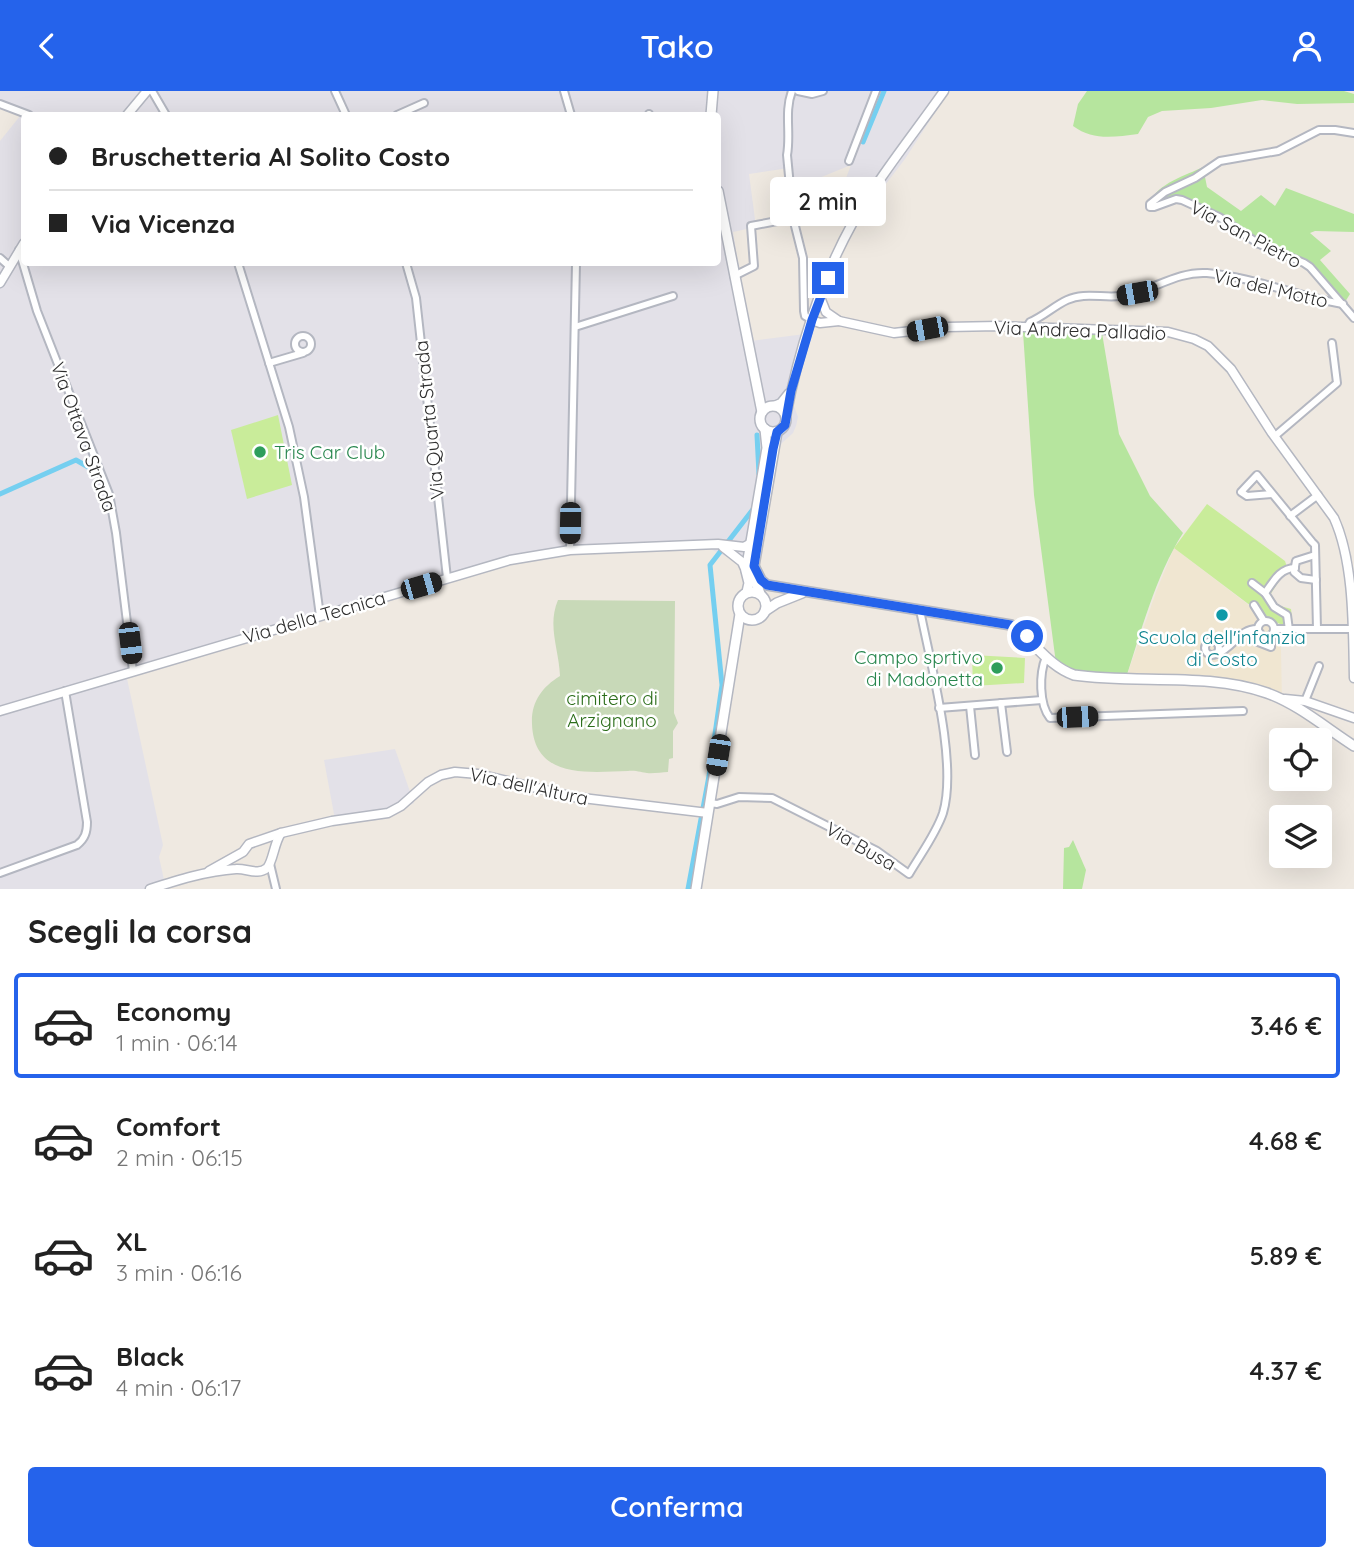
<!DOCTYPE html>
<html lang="it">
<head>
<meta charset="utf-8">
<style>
	body { margin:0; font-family:Quicksand,sans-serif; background:#f6f6f6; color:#222; height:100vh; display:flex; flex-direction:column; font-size:26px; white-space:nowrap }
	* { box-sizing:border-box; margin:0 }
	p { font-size:23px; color:#767676 }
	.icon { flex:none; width:38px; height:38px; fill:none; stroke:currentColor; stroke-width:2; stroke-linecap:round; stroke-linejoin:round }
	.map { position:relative; height:798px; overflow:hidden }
	.drawer { display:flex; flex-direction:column; background:#fff; flex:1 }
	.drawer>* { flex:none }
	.guide { position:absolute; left:21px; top:21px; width:700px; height:154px; border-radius:7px; box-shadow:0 7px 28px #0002; display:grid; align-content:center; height:154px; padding:0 28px; background:#fff }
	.buttons { position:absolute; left:1269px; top:637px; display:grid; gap:14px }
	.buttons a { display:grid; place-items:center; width:63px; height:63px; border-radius:7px; background:#fff; box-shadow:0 7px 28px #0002; font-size:35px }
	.end { position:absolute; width:32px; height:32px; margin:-16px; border:9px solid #2563eb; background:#fff; box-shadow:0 0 0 4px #fff }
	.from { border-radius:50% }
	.bubble { position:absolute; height:49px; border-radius:7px; background:#fff; box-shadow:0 7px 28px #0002; font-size:23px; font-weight:600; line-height:49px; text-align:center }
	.car { position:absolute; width:21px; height:42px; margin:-21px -10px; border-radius:9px; box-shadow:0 0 5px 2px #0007; background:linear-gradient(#222 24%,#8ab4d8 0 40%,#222 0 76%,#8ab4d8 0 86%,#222 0) }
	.guide b { display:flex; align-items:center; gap:24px; height:66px; font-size:26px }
	.guide b+b { border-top:2px solid #e0e0e0 }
	.guide i { width:18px; height:18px; background:#222 }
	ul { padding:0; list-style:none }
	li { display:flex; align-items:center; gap:21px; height:105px; margin:0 14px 10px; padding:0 14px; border:4px solid transparent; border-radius:7px }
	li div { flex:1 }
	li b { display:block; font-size:26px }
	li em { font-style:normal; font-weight:600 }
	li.active { border-color:#2563eb }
	li>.icon { width:63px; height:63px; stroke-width:1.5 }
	h2 { padding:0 28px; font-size:32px; line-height:84px }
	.button { display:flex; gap:14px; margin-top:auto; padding:14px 28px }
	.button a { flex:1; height:80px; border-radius:7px; background:#2563eb; color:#fff; font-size:28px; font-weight:600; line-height:80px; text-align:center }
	header { display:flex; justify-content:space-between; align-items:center; height:91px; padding:0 28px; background:#2563eb; color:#fff; font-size:32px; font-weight:600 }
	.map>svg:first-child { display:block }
</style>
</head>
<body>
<header><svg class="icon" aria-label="back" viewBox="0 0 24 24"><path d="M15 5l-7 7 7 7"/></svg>Tako<svg class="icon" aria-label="person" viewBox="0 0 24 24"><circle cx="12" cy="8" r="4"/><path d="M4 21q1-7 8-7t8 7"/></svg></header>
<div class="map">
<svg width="1354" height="798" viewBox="0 0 1354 798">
	<rect width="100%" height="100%" fill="#efe9e1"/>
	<g fill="#e3e1e8" fill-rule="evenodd">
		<path d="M0,0H949L905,68L856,132L834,119L851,74L792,98L789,77L749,83L756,136L733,141L751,250L813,242L791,307L798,326L796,335L793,342L782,352L778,361L758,480L708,457L578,461L541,466L489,479L126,583L163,754L159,766L166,798H0V50L20,25L0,16ZM24,24H718V172H24Z"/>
		<path d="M395,658L414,712L385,728L336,734L324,669Z"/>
	</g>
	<path fill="#f0e6d1" d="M1174,457L1250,515L1255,513L1276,533V541L1279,542L1281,559L1282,612L1260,603L1222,595L1125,590L1156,501Z"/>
	<g fill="#b6e59e">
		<path d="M1087,0H1344L1354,3V12L1297,13L1262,9L1211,17L1162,20L1148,26L1138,43C1114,46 1093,50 1073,35L1078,13Z"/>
		<path d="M1203,76L1207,96L1241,120L1261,104L1275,115L1286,97L1354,123V141L1315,140L1310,142L1331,160L1320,169L1350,203L1345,211L1311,174L1278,160L1185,109L1156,116L1151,111C1156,93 1187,84 1203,76Z"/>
		<path d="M1023,241L1102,242L1119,343L1150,405L1183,442C1155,486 1141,541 1125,590L1064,584L1057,580L1034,404Z"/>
		<path d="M1073,749L1086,779L1082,798H1063L1064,757L1069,756Z"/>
	</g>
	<path fill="#c8d9b8" d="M558,509L675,510L674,622L678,632L673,640V667L669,668L668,681C662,681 652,683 647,682C643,682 636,679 628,680C590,681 534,689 532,633C531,611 542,596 560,585C559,558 547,535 558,509Z"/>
	<g fill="#c9ec9a">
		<path d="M278,324L292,394L247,408L231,339Z"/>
		<path d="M1207,413L1285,470L1289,482L1283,484L1270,504L1277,514L1291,518L1293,537C1275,533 1266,527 1255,513L1251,515L1174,457Z"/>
		<path d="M972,564L1025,567L1024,592L973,595Z"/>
	</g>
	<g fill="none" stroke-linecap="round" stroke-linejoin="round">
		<g stroke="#75cff0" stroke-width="5">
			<path d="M863,51L884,0"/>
			<path d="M757,344L759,383"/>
			<path d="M0,403L76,369L95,380"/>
			<path d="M688,798L709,685L722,594L710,474L754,417"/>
		</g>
		<g stroke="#b4b7c1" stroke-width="10">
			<g id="minor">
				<path d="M152,0L166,24"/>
				<path d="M335,0L346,24"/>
				<path d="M564,0L571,24"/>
				<path d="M792,0C784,21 791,42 787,64L793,127L803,167L804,220L805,225L812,229"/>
				<path d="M798,0L812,3L823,0"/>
				<path d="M0,13L29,24"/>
				<path d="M649,23V24"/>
				<path d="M397,24L424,12"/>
				<path d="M1354,42L1335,39H1319L1278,60L1220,70L1195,87L1165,101L1150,113V116H1154L1176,108L1182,109L1219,126L1259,153L1304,172L1310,176L1354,227"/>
				<path d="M849,70L876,0"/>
				<path d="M19,159L37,220L109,403L116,442L133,580"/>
				<path d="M0,167L9,175"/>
				<path d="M238,172L289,336L304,406L320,525"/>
				<path d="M406,172L416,207L447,487"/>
				<path d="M734,185L754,175L751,135L793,127"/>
				<path d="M575,236L673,205"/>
				<path d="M1027,236L1030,231C1044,225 1054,215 1067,209C1084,201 1102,207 1120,205C1150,202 1175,180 1207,182C1254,186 1297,206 1343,213"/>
				<circle cx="303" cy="253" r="8"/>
				<path d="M269,272L303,262"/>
				<path d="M1275,345L1337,292L1332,252"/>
				<path d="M1272,403L1247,405L1241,401L1257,384L1312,451L1315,454L1317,538H1353"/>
				<path d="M1290,425L1318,404"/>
				<path d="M570,459L576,172"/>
				<path d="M1315,464L1296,470L1294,481L1301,487L1316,489"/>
				<path d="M1252,492L1265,502"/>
				<path d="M1254,514L1264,530"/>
				<circle cx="1266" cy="538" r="8"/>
				<path d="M1274,538H1317"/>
				<path d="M1289,539L1287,524L1274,516L1265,502C1273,491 1280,477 1295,477"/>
				<path d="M1260,542L1253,549L1271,556V544"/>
				<circle cx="1212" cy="557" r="7"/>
				<path d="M1217,563C1234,556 1240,537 1258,538"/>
				<path d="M1046,566C1039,583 1039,613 1050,627L1243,620"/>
				<path d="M1305,610L1319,575"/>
				<path d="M1001,612L1007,661"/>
				<path d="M970,615L975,664"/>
				<path d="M939,617L1042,609"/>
				<path d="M710,712L717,713L739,706L772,707L877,760L909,783C920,764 936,743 943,722C958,672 930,571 920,519"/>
				<path d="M270,773L276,798"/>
				<path d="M0,782L77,754C85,748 87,741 87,731L65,600"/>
			</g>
		</g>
		<g stroke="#b4b7c1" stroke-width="11">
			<g id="tertiary">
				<path d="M127,24L147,0"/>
				<path d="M0,192L24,152"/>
				<path d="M820,206L826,221L839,230L894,242L947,236L998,235L1168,241L1194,248L1208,255L1231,278L1272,342L1334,427C1354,471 1353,536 1354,587"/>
				<path d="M812,229L820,232L839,230"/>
				<path d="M774,315L781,312L789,302"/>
				<path d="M786,326C798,261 820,191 852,133C878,87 913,44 944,0"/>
				<path d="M723,456L742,471L746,480"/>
				<path d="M1285,608L1305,610L1354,627"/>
				<path d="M0,620L510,469L570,459L718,453L744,456L751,452"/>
				<path d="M209,780L243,761L249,753L281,742L332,730L388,722L401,715L428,691L441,684L455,681L478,683L574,706L708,722"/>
				<path d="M150,798C178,789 206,780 236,778C246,777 258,785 267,777C273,771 274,752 281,742"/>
			</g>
		</g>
		<g stroke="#b4b7c1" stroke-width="12">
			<g id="secondary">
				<path d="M711,24L713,0"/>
				<path d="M718,100L762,321"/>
				<circle cx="773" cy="328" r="13"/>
				<path d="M754,475L761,489L767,494L1011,534C1033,549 1048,575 1074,584C1134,593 1209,581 1267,602C1298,613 1326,637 1354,655"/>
				<circle cx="752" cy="515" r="14"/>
				<path d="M747,501L749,492L746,480L767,357L765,338"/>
				<path d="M760,503L755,488L754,475L777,341"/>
				<path d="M765,520L777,512L802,502"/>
				<path d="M696,798L740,523"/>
			</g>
		</g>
		<use href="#minor" stroke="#fff" stroke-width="6"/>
		<use href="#tertiary" stroke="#fff" stroke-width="8"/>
		<use href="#secondary" stroke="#fff" stroke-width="9"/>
	</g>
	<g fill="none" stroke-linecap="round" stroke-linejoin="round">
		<path stroke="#2563eb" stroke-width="9" d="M828,187L812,229L791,300L785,334L777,341L773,358L754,475L761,489L767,494L1011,534L1027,545"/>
	</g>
	<g fill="#2e9e5b" stroke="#fff" stroke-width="2.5">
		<circle cx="260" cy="361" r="7"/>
		<circle cx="997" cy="577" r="7"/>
	</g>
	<circle fill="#0f9aa8" stroke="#fff" stroke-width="2.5" cx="1222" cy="524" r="7"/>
	<g text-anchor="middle" stroke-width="5" stroke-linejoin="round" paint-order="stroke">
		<g font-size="19" fill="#2e2e2e" stroke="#fff">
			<text transform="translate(1246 143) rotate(28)" y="7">Via San Pietro</text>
			<text transform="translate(1271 197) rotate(13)" y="7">Via del Motto</text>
			<text transform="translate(1080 239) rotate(2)" y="7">Via Andrea Palladio</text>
			<text transform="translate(429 329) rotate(-96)" y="7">Via Quarta Strada</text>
			<text transform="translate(84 346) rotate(70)" y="7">Via Ottava Strada</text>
			<text transform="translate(314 526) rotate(-16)" y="7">Via della Tecnica</text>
			<text transform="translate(529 695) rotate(12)" y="7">Via dell'Altura</text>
			<text transform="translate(861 755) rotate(30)" y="7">Via Busa</text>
		</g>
		<g font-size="19" fill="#27864d" stroke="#fff" text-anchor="start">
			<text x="274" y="368">Tris Car Club</text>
			<text x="983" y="573" text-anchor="end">Campo sprtivo<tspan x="983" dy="22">di Madonetta</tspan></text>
		</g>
		<g font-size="19" fill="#0d838f" stroke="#fff">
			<text x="1222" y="553">Scuola dell'infanzia<tspan x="1222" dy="22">di Costo</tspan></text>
		</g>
		<g font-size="19" fill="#2c6e1b" stroke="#fff">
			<text x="612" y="614">cimitero di<tspan x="612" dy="22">Arzignano</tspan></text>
		</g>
	</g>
</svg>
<div class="buttons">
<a><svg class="icon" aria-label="locate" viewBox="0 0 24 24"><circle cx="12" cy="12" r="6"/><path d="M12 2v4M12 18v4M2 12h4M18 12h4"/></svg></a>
<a><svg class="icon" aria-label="layers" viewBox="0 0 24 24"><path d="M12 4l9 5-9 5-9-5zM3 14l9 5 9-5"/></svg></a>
</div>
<i class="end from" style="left:1027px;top:545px"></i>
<i class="end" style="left:828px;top:187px"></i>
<div class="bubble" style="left:770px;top:86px;width:116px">2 min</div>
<i class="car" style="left:1137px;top:202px;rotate:260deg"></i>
<i class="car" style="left:927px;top:238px;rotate:259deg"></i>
<i class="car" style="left:570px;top:432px;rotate:181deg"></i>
<i class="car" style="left:421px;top:495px;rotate:74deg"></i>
<i class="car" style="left:130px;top:552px;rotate:173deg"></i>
<i class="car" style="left:1077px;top:626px;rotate:88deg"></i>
<i class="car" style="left:718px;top:664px;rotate:189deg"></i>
<div class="guide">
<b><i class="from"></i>Bruschetteria Al Solito Costo</b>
<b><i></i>Via Vicenza</b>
</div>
</div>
<section class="drawer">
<h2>Scegli la corsa</h2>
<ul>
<li class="active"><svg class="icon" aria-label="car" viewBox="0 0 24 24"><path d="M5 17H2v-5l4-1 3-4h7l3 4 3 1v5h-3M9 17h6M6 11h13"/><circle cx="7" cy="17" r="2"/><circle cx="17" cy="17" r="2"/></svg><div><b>Economy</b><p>1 min · 06:14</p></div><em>3.46 €</em></li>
<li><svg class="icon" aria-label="car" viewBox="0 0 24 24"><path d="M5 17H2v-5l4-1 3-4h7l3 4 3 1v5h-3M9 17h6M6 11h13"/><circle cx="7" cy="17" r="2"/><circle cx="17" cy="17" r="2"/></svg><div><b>Comfort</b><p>2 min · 06:15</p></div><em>4.68 €</em></li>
<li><svg class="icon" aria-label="car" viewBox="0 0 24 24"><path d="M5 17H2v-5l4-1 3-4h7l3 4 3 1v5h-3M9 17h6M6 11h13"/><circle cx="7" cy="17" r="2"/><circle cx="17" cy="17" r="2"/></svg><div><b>XL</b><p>3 min · 06:16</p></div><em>5.89 €</em></li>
<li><svg class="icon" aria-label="car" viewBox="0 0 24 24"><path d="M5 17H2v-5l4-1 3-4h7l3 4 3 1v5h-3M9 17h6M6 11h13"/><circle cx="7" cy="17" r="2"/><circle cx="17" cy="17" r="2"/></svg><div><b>Black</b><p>4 min · 06:17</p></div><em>4.37 €</em></li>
</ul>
<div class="button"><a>Conferma</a></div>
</section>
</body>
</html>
